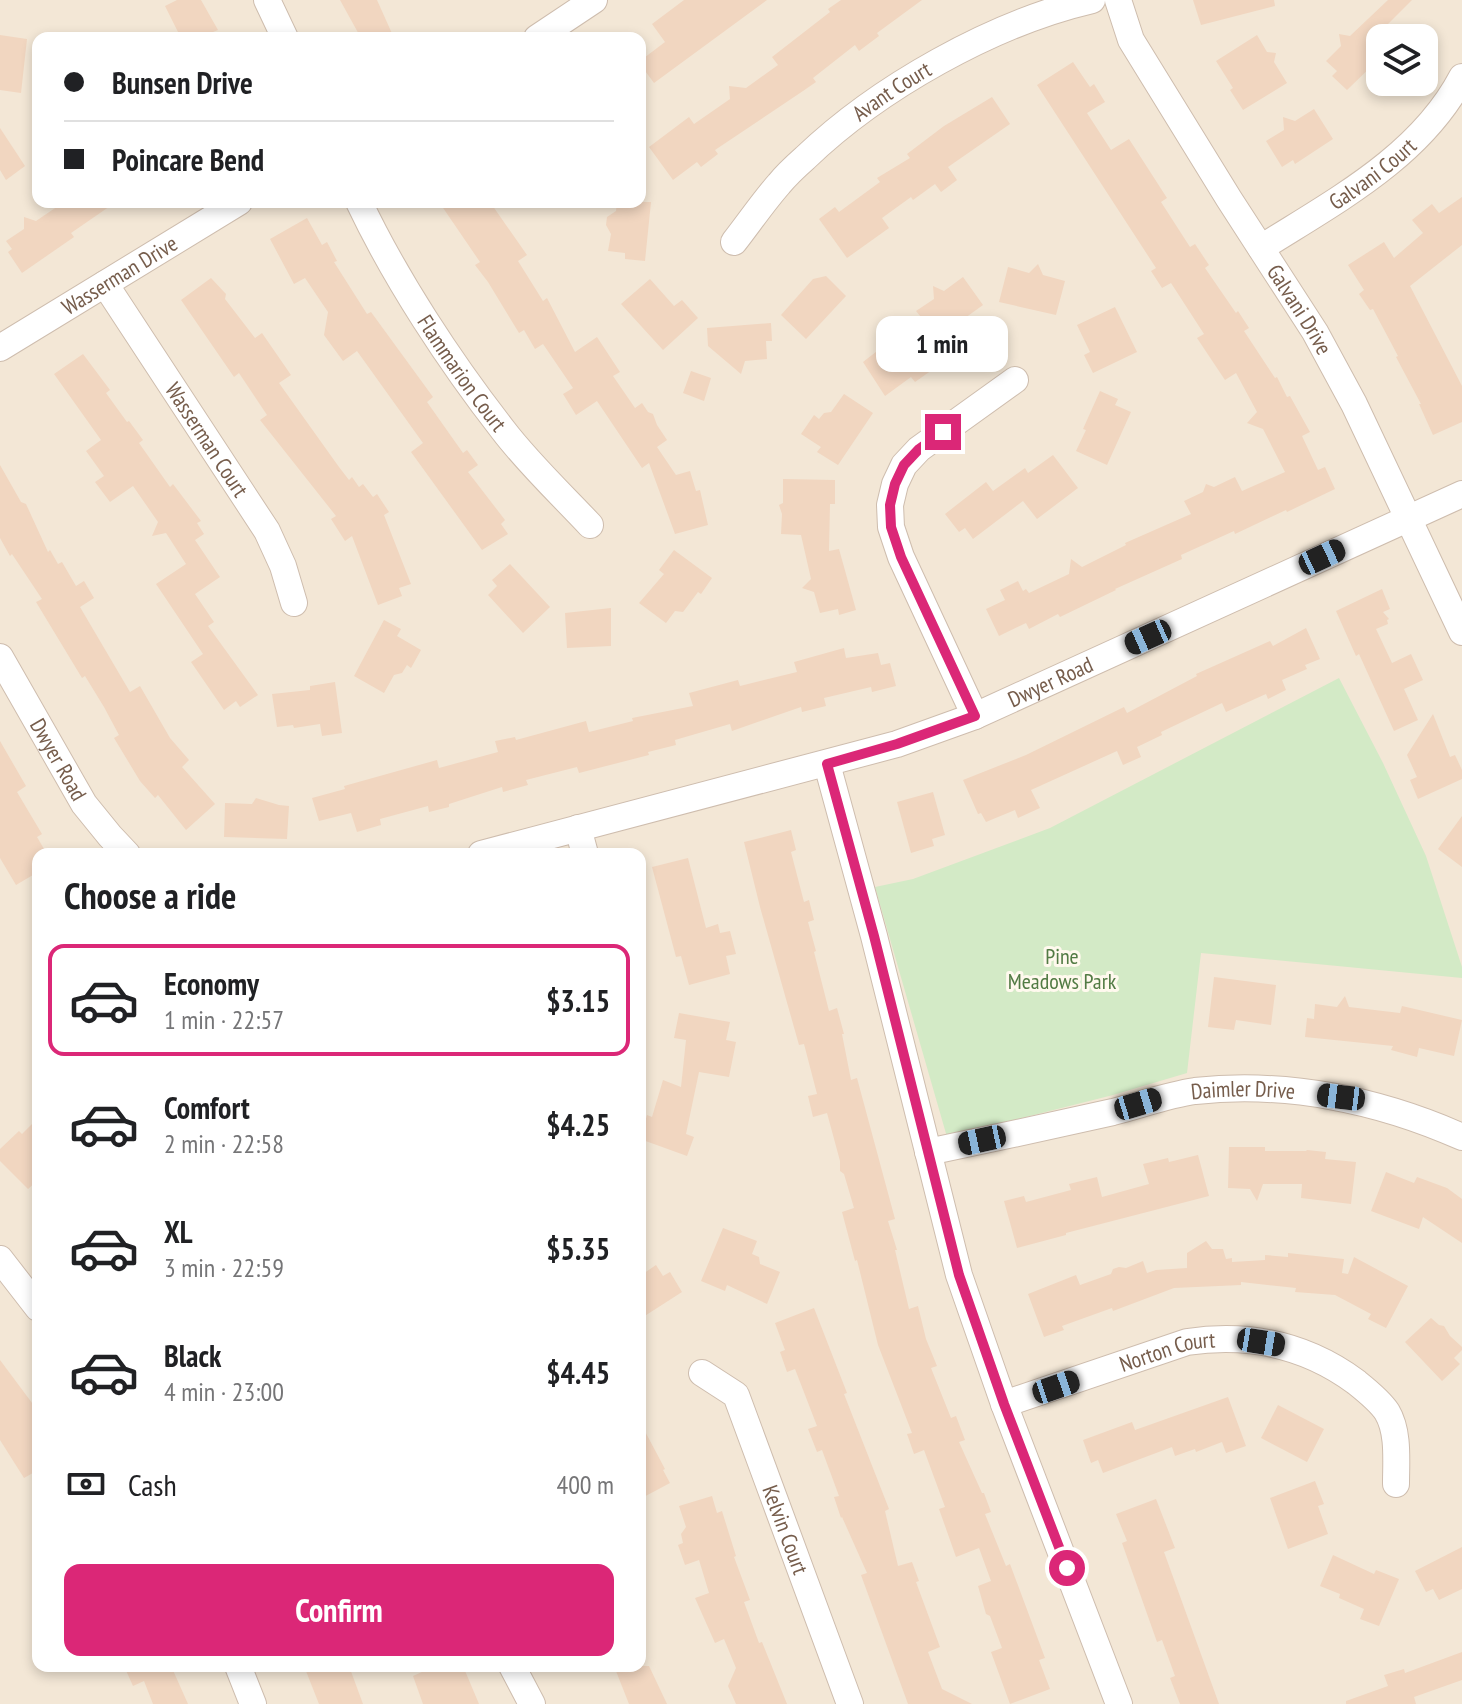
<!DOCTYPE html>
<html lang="en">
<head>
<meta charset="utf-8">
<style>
	body { margin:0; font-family:"PT Sans Narrow",sans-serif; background:#f2f2f2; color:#202124; height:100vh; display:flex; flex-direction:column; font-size:30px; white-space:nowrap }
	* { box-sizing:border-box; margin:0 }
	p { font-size:26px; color:#757577 }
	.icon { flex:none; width:44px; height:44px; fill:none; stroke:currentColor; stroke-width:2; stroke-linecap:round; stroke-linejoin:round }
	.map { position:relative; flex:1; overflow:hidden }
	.sheet { position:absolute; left:32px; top:848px; width:614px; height:824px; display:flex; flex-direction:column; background:#fff; border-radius:16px; box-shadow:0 4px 12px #0003 }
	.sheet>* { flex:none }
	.hud { position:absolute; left:32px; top:32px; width:614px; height:176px; border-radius:16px; box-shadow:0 4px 12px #0003; display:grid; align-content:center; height:176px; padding:0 32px; background:#fff }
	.tools { position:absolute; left:1366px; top:24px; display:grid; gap:16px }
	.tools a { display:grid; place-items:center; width:72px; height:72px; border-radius:16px; background:#fff; box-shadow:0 4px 12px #0003; font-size:40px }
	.end { position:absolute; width:36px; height:36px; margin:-18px; border:10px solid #db2777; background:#fff; box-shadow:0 0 0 4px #fff }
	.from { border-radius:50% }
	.bubble { position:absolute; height:56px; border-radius:16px; background:#fff; box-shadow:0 4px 12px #0003; font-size:26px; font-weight:800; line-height:56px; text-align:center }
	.car { position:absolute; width:24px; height:48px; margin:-24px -12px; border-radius:10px; box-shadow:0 0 6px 2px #0007; background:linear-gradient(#222 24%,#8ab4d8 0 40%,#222 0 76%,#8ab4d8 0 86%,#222 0) }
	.hud b { display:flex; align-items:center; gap:28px; height:76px; font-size:30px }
	.hud b+b { border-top:2px solid #e0e0e0 }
	.hud i { width:20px; height:20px; background:#202124 }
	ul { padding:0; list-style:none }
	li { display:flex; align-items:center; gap:24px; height:112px; margin:0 16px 12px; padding:0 16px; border:4px solid transparent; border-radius:16px }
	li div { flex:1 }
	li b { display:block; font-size:30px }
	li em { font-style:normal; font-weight:800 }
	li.current { border-color:#db2777 }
	li>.icon { width:72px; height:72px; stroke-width:1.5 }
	h2 { padding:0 32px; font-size:36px; line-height:96px }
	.pay { display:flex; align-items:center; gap:20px; height:88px; padding:0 32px; font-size:30px }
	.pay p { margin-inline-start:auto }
	.primary-button { display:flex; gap:16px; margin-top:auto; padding:16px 32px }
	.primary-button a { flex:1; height:92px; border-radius:16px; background:#db2777; color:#fff; font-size:32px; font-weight:800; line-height:92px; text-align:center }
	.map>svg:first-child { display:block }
</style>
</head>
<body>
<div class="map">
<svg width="1462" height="1704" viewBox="0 0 1462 1704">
	<rect width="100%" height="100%" fill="#fcf5e8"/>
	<path fill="#f3e7d6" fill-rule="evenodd" d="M0,0H1462V1704H0ZM38,38H640V202H38ZM1380,38H1424V82H1380ZM38,854H640V1666H38Z"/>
	<path fill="#d3eac6" d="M1339,678L1383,763L1426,856L1462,967V978L1201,953L1187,1073L1113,1095L947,1137L875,887L913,879L1050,828Z"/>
	<g fill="#f1d6c0">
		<path d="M177,0H201L218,30L213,32L216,38H181L165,6Z"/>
		<path d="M340,0H377L394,38H361Z"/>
		<path d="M684,0H767L654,83L640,64V61L665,42L652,24Z"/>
		<path d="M841,0H922L877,33L879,36L859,51L855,45L813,78L816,82L803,91L715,150L718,154L701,167L697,162L673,180L649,147L689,117L694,124L730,99L729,86L746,88L778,65L772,57L830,12L828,9Z"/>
		<path d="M1193,0H1274L1275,6L1201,25Z"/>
		<path d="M1388,0H1412L1379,33L1380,58L1347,90L1332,76L1337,71L1326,61L1341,46L1339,34L1350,36Z"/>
		<path d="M0,35L27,39L21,93L0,90Z"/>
		<path d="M1257,35L1267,52L1276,53L1274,62L1287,83L1243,110L1230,90L1233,88L1216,61Z"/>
		<path d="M1073,62L1090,87L1094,84L1105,102L1087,113L1111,150L1129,139L1167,198L1161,202L1190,247L1195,244L1209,265L1205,268L1236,313L1238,311L1249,328L1244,331L1275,378L1277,377L1287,397L1290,396L1310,432L1302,436L1318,470L1325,467L1335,489L1287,512L1286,510L1235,534L1234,531L1181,555L1182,559L1115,589L1116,590L1060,617L1058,614L1029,629L1026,623L999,636L986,609L1005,600L1000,590L1018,581L1023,591L1026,589L1029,593L1069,574L1071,559L1082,567L1126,545L1125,543L1191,514L1184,501L1203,492L1206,484L1214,487L1235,477L1242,491L1285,472L1263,429L1247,423L1257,412L1236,373L1225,380L1197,338L1204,334L1171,283L1162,288L1151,271L1156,268L1037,85Z"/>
		<path d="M992,97L1010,124L948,167L957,180L941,192L935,184L913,200L911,197L882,218L889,228L847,258L819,219L835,207L839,212L880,182L877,178L910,158L907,154L944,126Z"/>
		<path d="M1314,109L1333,139L1295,164L1293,160L1282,167L1266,141L1284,130L1283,117L1295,121Z"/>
		<path d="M0,128L25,166L6,180L0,170Z"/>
		<path d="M1462,197V245L1410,286L1462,386V422L1433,435L1419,404H1421L1396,357L1398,356L1373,309L1370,310L1359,294L1364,290L1348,265L1384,242L1394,258L1423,233L1412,220L1432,204L1439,213Z"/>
		<path d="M64,202H116L71,233L74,237L22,273L8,252L12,249L6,241L24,229V217L36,221Z"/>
		<path d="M439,202H490L527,255L518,261L543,301L547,298L575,352L597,337L620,372L613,376L635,408L642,403L648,412L653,414L657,425L667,440L657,447L676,475L690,471L696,491L700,490L708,525L675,534L649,463L642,468L597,401L576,415L563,394L573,388L543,344L535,349L524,330L519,333L488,282L475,265L480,262Z"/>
		<path d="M617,202H651L645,261L625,259V253L608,251L611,234L606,225L607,217L616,211Z"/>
		<path d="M307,218L322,245L327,242L337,261L334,262L367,314L371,312L433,397L427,402L463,453L467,450L478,465L468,472L505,520L501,524L508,534L482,550L411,452L423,443L357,351L343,361L324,335L328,312L305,278L294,284L270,239Z"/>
		<path d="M1038,264L1043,275L1065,281L1056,315L999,302L1008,267L1029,273Z"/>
		<path d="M826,276L846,296L806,339L781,315L813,279Z"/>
		<path d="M963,277L983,305L958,323L959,325L919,354L932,370L915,382L911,377L885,396L863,362L921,317L916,311L934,299L933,286L944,291Z"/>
		<path d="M211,278L226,294L225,299L255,338L262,333L291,375L279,383L339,467L349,480L352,477L359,487L363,484L373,497L377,494L389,512L384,515L411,584L399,588L402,596L378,605L352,536L345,541L331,519L336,516L260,420L267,415L239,373L234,377L181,300Z"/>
		<path d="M650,279L674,306L682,300L698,318L663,350L621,304Z"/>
		<path d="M1115,307L1137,352L1093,373L1084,355L1090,352L1077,325Z"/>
		<path d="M771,323L772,341H766L767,359L745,361L741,374L708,346L707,328Z"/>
		<path d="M83,354L110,390L106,393L127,422L129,421L143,440L139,443L170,487L173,484L201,521L197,523L204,534L195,540L220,577L195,594L214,622L208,626L258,695L240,707L236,701L224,710L191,662L203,654L156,584L186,564L166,533L152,536L158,522L133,486L110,502L95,482L104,476L86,451L101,440L54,374Z"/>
		<path d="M691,371L711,378L704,401L683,393Z"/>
		<path d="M1100,391L1118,399L1115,405L1131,412L1107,465L1076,451L1086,430L1083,429Z"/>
		<path d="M844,394L873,413L838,465L817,452L821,447L801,434L814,415L819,419L824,413L831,412Z"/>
		<path d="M1053,455L1078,488L1037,519L1023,501L973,539L965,528L959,532L945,514L986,482L993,491L1025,468L1028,473Z"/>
		<path d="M0,465L21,502L26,504L48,552L50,550L58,564L62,562L76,586L84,581L94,598L80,607L130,692L140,686L170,738L189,760L182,767L215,804L186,830L158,795L155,798L140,781L114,738L119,735L104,707L85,676L82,678L36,602L42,599L12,554L10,556L0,538Z"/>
		<path d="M783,479L835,480V504H830L829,551L839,549L856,610L839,615L838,609L820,613L814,592L802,588L811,579L801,535L781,534L782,514L779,505L783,503Z"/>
		<path d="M674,550L712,578L701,594L698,592L683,612L675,611L666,623L639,603L664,574L659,570Z"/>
		<path d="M510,564L550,607L523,633L488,595L497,586L492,580Z"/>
		<path d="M1382,589L1390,609L1383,612L1389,619L1387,620L1388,624L1376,629L1392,663L1411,654L1423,680L1404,689L1418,720L1394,731L1359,654L1356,656L1336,611Z"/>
		<path d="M611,608V646L567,648L565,613Z"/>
		<path d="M384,620L401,629L397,636L421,650L411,668L407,665L402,673L394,675L384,693L354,676Z"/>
		<path d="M1306,628L1320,659L1305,665L1307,669L1282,680L1286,690L1268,699L1266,694L1226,712L1222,703L1161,732L1162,735L1137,747L1141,757L1123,765L1117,751L1031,790L1040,808L1018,818L1015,810L986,822L981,813L978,814L963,780L1026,755L1124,707L1127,713L1197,676L1196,674L1270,641L1273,646Z"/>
		<path d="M844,648L846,658L878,653L881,665L890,663L896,686L872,692L871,687L824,698L826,706L802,712L801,707L732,731L730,724L675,740L676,745L648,752L649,755L579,773L577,767L526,780L528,785L503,792L502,787L449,804V807L429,812L428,806L380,819L381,825L357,832L351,813L319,821L312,798L345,789L344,786L437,760L439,768L498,752L495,741L515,737L516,740L586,721L589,732L633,721L632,718L693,706L689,693L738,680L740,686L797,672L794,662Z"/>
		<path d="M335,682L342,733L322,736L320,724L294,728L293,725L277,727L272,694L310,690V686Z"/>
		<path d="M1433,714L1450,757L1455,755L1462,770V779L1418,799L1410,780L1417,777L1407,755Z"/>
		<path d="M0,741L26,786L17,792L42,834L37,837L47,854H38V872L16,885L0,858Z"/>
		<path d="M933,792L945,835L932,839L934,846L911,853L897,802Z"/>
		<path d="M256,798L279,805L289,806L287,839L224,837L225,803L252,804Z"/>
		<path d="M1462,816V867L1438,849Z"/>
		<path d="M791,830L796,850L791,852L804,902L809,900L814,920L808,922L816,951L814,952L829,1011L837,1008L844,1034H842L851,1080L857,1078L895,1219L888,1221L897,1250H895L909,1309L918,1306L926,1339L937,1366L931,1368L951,1418L956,1416L965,1440L959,1442L982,1493H984L991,1512L985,1514L1006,1566L1010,1564L1045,1658L1039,1660L1050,1689L1010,1704L991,1652L1002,1648L990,1616L986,1614L978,1586L991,1581L979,1548L956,1557L939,1509L945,1507L924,1450L914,1454L907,1434L912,1433L878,1345L857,1260L855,1261L842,1212L854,1208L844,1174L840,1171V1161L827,1113L813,1117L808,1096L817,1094L804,1044L799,1045L760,907L744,842Z"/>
		<path d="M688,858L706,928L718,924L720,933L730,931L736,954L726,956L730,974L689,985L681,956L676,957L652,867Z"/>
		<path d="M1214,977L1276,985L1271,1025L1236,1020L1234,1030L1208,1027Z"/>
		<path d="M1345,996L1349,1007L1400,1013L1402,1006L1462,1020L1454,1056L1419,1048L1417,1057L1391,1050L1393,1046L1305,1037L1307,1018L1314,1019L1315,1004L1337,1007Z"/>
		<path d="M679,1013L730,1022L726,1040L736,1042L729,1077L699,1072L686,1134L694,1137L687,1156L640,1139L647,1115L652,1117L663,1080L681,1087L686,1040L674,1038Z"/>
		<path d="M38,1118V1180L28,1189L0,1161V1149L19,1131L22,1134Z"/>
		<path d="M1229,1147H1265V1151H1306L1307,1150L1326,1152L1325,1159L1356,1162L1351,1204L1301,1198L1302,1184H1263L1257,1201L1250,1189L1228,1188Z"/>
		<path d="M1198,1155L1209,1196L1066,1233V1235L1017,1248L1004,1201L1024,1196L1026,1202L1071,1190L1069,1184L1097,1177L1102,1197L1149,1184L1143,1164L1168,1158L1169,1162Z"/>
		<path d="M1386,1172L1414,1183L1417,1177L1447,1188L1462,1199V1243L1423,1217L1419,1229L1371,1211Z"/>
		<path d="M723,1228L757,1241L752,1254L759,1257L760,1264L780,1272L767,1304L727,1285L725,1291L701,1281Z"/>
		<path d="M1206,1241L1212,1249H1223L1226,1259L1232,1258V1262L1265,1260V1255L1288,1257V1253L1344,1259L1342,1273L1348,1274L1354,1257L1408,1286L1386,1328L1368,1319L1371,1314L1335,1295L1295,1292L1296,1288L1241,1282V1285L1174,1288L1113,1311L1112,1308L1062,1326L1064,1330L1044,1337L1028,1294L1076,1275L1080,1285L1111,1274L1113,1269L1119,1267L1126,1268L1143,1261L1147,1273L1156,1270L1187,1268V1253Z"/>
		<path d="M656,1265L663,1276L670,1272L682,1292L640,1319V1276Z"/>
		<path d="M814,1308L847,1393L844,1394L889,1509L885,1511L898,1566L912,1562L919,1581L916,1582L940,1647L928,1652L942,1689L972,1704H908L861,1575L867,1573L842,1517L841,1518L834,1497L839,1496L822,1450L817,1452L808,1429L817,1426L795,1369L787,1372L780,1352L785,1350L775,1323Z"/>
		<path d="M1431,1318L1439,1325L1444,1326L1450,1336L1462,1347V1350L1454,1358L1460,1364L1442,1381L1405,1342Z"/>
		<path d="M0,1360L38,1411V1470L24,1478L0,1440Z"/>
		<path d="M1228,1397L1246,1446L1226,1453L1222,1442L1196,1452L1195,1449L1175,1456L1172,1447L1103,1473L1098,1460L1091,1463L1083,1440L1132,1422L1135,1430Z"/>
		<path d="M1278,1405L1324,1429L1307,1462L1261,1438Z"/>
		<path d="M640,1422L665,1469L663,1470L670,1483L640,1499Z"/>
		<path d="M1315,1481L1324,1504L1318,1506L1328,1534L1288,1549L1270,1498Z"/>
		<path d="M712,1496L717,1513L722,1511L736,1556L734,1557L750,1600L744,1602L759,1643L762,1642L787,1704H736L728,1686L736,1668L724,1639L715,1643L695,1598L709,1593L699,1560L685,1565L678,1545L683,1543L681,1534L686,1527L679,1506Z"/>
		<path d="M1156,1499L1175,1548L1164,1552L1219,1704H1180L1170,1678L1175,1676L1162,1640L1157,1642L1122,1543L1127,1541L1116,1514Z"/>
		<path d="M1462,1547V1589L1439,1600L1433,1589L1426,1592L1415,1571Z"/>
		<path d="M1333,1555L1374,1574L1376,1570L1399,1579L1379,1626L1360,1619L1364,1609L1339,1598L1340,1594L1320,1586Z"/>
		<path d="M1462,1652V1680L1414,1697L1416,1704H1346V1701L1388,1686L1384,1675L1404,1669L1405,1673Z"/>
		<path d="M124,1666H177L172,1668L188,1704H153L144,1681L133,1686Z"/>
		<path d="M304,1666H349L363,1704H319Z"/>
		<path d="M435,1666H463L479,1704H423L413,1676Z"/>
		<path d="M614,1666H649L667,1704H629Z"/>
	</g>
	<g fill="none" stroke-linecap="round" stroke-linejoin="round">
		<g stroke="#cebdae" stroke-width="28">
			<g id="minor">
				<path d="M267,0L285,38"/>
				<path id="s1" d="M1118,0L1131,40L1229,199L1315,332L1354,404L1462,632"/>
				<path d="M537,38L594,0"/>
				<path id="s2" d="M359,202C396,280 450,362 503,430C529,464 561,494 590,525"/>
				<path id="s3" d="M734,242C749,223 763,202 779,184C787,174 796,166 805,158C878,88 993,23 1092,0"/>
				<path id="s4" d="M1261,248C1335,201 1420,157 1462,77"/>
				<path id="s5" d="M105,284L267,531L283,566L294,603"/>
				<path id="s6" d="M0,348L239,202"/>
				<path id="s7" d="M0,657L84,804L110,836L127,854"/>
				<path d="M975,716L901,557L891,527L890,505L895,484L904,465L919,449L1015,380"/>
				<path d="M827,764L874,936L959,1275L1004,1404L1119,1704"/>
				<path d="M578,828L585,854"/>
				<path id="s8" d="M481,854L897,744L975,716L1462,494"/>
				<path id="s9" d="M928,1152C990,1139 1051,1126 1113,1112C1141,1105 1167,1095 1195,1091C1287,1081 1379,1100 1462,1137"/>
				<path d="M0,1259L38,1308"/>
				<path id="s10" d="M702,1373L736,1395L850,1704"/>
				<path id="s11" d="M1004,1404L1187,1342C1248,1333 1306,1345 1356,1382C1366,1390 1380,1401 1387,1412C1399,1432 1396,1461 1396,1484"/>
				<path d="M238,1666L253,1704"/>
				<path d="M512,1666L532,1704"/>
			</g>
		</g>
		<use href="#minor" stroke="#fff" stroke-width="26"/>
	</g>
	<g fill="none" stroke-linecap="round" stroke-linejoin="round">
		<path stroke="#db2777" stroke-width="10" d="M943,432L919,449L904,465L895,484L890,505L891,527L901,557L975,716L897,744L827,764L874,936L959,1275L1004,1404L1067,1568"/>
	</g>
	<g text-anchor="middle" stroke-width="6" stroke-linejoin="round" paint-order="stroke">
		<g font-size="22" fill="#765d4c" stroke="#fff9ee">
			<text dy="8" stroke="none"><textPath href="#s3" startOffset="220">Avant Court</textPath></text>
			<text dy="8" stroke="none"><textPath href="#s4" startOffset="134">Galvani Court</textPath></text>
			<text dy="8" stroke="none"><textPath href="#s6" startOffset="140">Wasserman Drive</textPath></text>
			<text dy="8" stroke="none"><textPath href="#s1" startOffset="360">Galvani Drive</textPath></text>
			<text dy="8" stroke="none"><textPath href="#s2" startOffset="200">Flammarion Court</textPath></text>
			<text dy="8" stroke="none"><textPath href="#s5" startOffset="186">Wasserman Court</textPath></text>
			<text dy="8" stroke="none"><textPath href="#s8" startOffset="596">Dwyer Road</textPath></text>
			<text dy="8" stroke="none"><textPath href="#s7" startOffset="118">Dwyer Road</textPath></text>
			<text dy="8" stroke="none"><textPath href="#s9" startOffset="322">Daimler Drive</textPath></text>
			<text dy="8" stroke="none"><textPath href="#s11" startOffset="172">Norton Court</textPath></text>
			<text dy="8" stroke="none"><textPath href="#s10" startOffset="184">Kelvin Court</textPath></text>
		</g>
		<g font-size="22" fill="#527b44" stroke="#fff9ee">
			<text x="1062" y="964">Pine<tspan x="1062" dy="25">Meadows Park</tspan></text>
		</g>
	</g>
</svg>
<div class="tools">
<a><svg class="icon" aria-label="layers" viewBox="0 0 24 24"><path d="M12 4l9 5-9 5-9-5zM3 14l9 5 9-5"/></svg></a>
</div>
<i class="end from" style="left:1067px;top:1568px"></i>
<i class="end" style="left:943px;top:432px"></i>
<div class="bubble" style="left:876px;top:316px;width:132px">1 min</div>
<i class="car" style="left:1322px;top:557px;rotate:65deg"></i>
<i class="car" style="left:1148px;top:637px;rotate:246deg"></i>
<i class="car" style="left:1341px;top:1097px;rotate:277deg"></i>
<i class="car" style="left:1138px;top:1104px;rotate:73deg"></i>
<i class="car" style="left:982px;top:1140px;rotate:258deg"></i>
<i class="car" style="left:1261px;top:1342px;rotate:99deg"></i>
<i class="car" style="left:1056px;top:1387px;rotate:71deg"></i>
<div class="hud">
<b><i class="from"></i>Bunsen Drive</b>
<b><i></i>Poincare Bend</b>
</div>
<section class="sheet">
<h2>Choose a ride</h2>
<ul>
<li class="current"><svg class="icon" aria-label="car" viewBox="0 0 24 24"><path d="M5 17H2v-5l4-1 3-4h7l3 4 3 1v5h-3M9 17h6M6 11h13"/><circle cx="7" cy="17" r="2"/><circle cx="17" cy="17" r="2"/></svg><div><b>Economy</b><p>1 min · 22:57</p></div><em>$3.15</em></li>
<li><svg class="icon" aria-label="car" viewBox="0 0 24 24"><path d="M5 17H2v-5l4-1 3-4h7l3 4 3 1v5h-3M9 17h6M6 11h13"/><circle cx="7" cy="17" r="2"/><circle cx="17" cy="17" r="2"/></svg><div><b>Comfort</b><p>2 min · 22:58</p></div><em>$4.25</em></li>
<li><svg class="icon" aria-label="car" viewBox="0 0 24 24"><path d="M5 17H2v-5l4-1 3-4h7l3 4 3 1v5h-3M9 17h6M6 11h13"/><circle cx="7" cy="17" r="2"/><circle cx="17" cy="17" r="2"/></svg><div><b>XL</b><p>3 min · 22:59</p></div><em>$5.35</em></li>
<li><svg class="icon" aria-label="car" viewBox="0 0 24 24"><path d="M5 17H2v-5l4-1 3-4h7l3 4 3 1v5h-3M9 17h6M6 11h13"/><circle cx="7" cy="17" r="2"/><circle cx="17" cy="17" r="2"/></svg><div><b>Black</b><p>4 min · 23:00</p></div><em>$4.45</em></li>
</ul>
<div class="pay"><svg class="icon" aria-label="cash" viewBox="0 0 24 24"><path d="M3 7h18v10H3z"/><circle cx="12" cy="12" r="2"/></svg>Cash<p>400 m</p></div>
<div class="primary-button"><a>Confirm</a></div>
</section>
</div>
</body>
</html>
